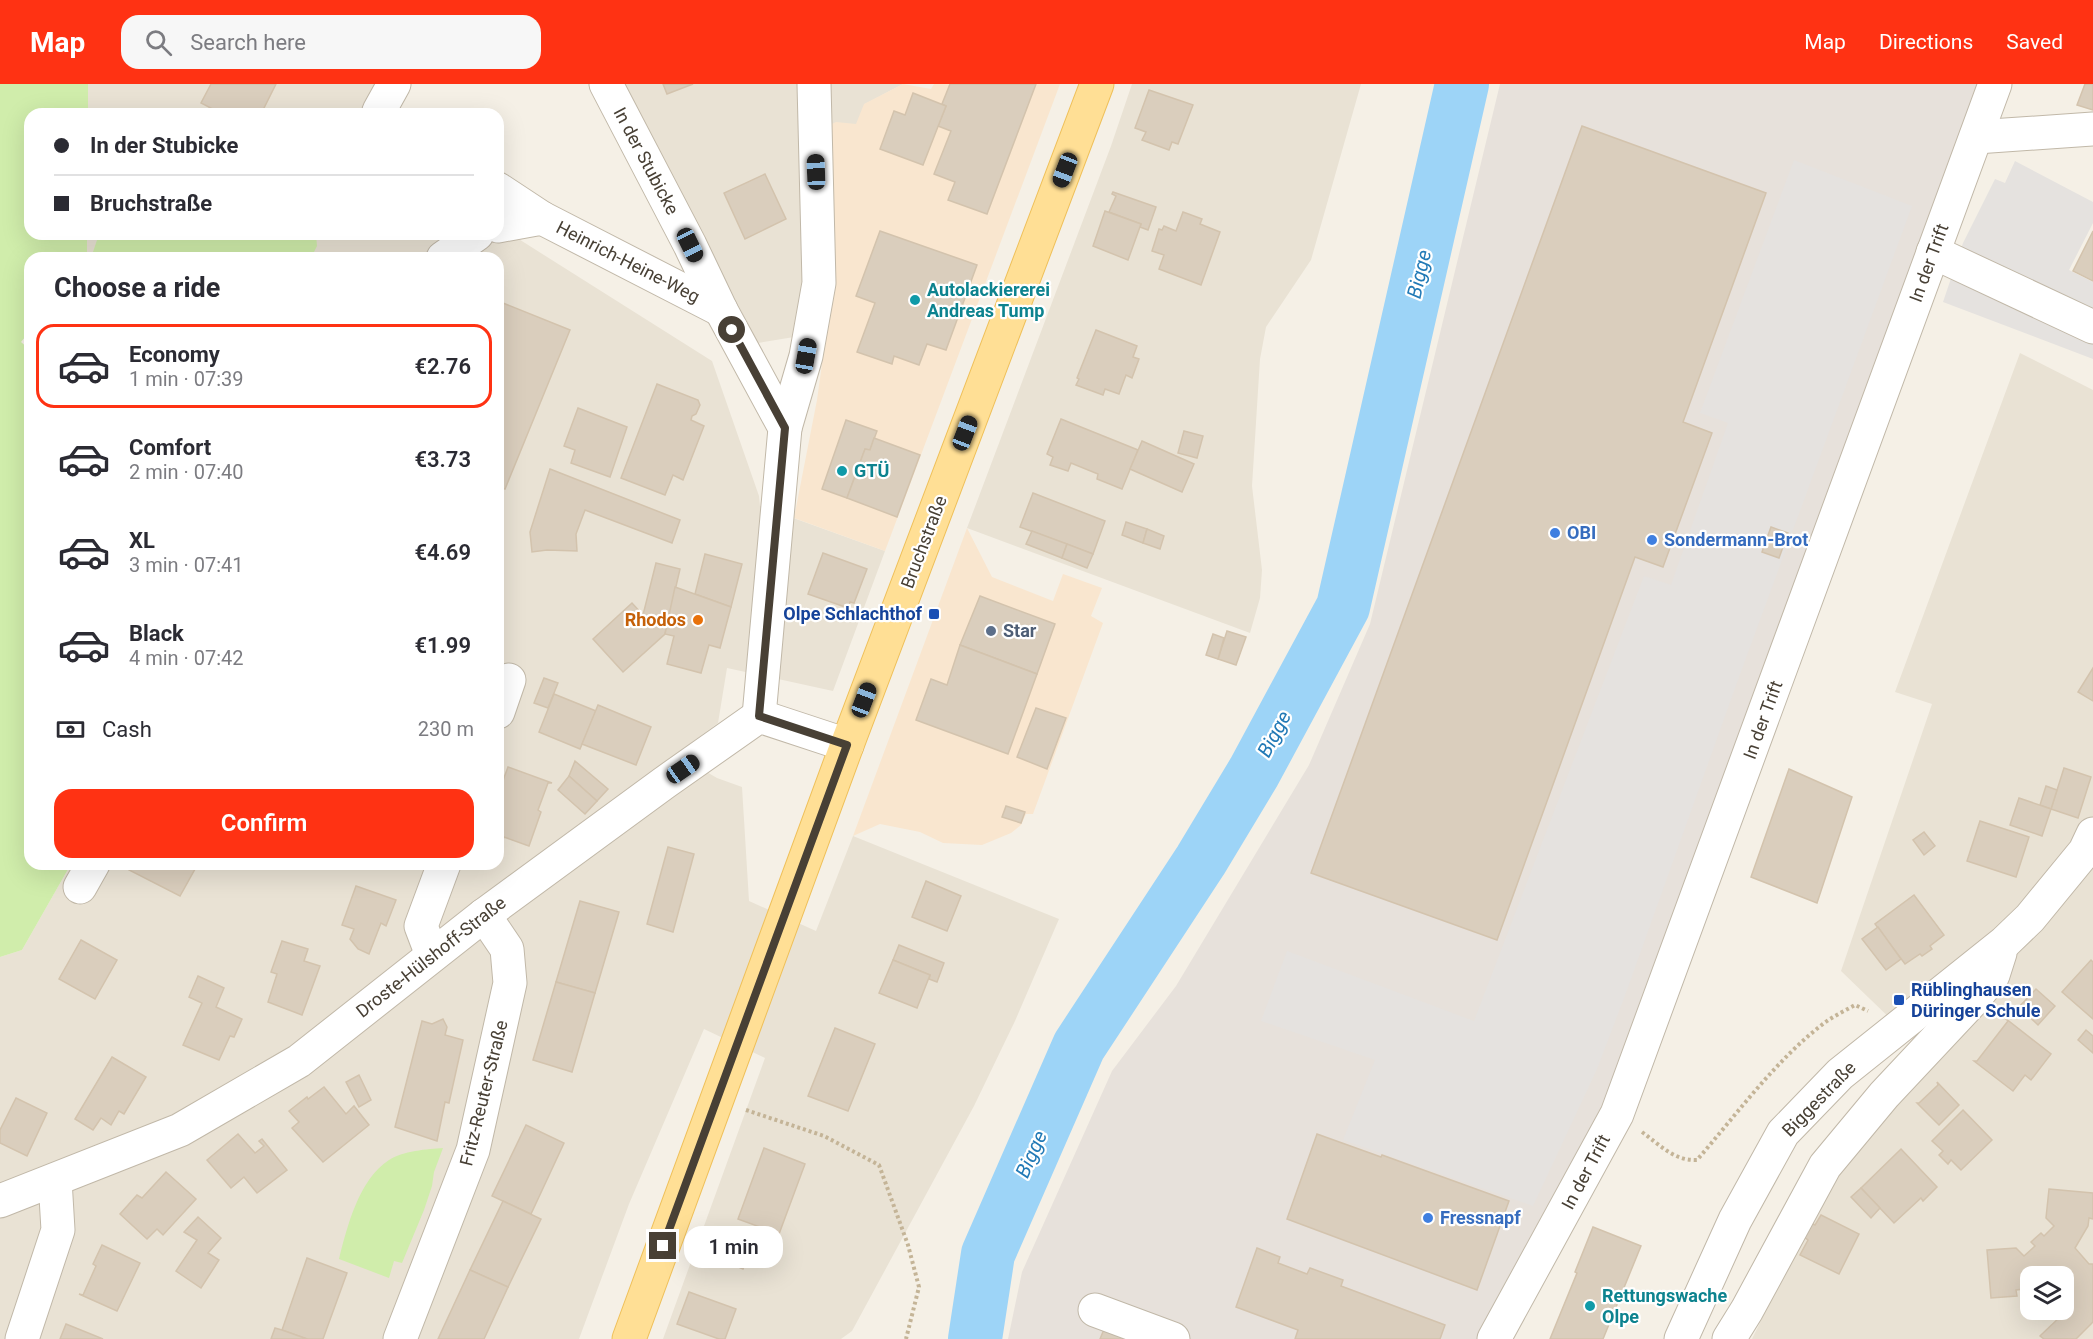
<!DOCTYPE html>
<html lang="en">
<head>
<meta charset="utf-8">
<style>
	body { margin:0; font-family:Roboto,sans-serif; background:#f7f7f7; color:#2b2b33; height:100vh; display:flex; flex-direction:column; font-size:22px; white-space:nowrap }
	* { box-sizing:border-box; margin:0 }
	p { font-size:20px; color:#7c7c81 }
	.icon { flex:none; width:33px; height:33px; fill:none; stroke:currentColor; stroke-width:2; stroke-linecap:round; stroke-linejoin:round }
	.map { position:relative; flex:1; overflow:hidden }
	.panel { position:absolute; left:24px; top:168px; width:480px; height:618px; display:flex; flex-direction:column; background:#fff; border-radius:18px; box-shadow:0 6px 24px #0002 }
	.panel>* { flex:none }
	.top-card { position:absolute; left:24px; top:24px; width:480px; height:132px; border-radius:18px; box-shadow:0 6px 24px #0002; display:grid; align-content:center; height:132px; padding:0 30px; background:#fff }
	.fabs { position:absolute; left:2020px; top:1182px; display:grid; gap:12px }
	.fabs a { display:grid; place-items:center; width:54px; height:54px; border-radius:12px; background:#fff; box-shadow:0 6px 24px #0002; font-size:30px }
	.end { position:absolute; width:27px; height:27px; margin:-14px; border:8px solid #484035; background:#fff; box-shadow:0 0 0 3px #fff }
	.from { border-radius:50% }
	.bubble { position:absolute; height:42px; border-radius:18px; background:#fff; box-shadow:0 6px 24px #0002; font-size:20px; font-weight:600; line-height:42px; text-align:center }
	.car { position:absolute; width:18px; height:36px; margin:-18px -9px; border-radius:8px; box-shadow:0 0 4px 2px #0007; background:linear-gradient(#222 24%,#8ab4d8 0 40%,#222 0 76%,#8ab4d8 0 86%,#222 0) }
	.top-card b { display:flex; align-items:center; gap:21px; height:57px; font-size:22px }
	.top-card b+b { border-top:2px solid #e1e1e2 }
	.top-card i { width:15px; height:15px; background:#2b2b33 }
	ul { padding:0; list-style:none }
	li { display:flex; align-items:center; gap:18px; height:84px; margin:0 12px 9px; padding:0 18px; border:3px solid transparent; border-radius:18px }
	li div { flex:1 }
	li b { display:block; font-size:22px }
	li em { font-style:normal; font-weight:600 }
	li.selected { border-color:#ff3213 }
	li>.icon { width:54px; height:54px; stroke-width:1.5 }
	h2 { padding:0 30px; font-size:27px; line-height:72px }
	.pay { display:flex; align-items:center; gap:15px; height:66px; padding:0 30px; font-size:22px }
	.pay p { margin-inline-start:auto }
	.action { display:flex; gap:12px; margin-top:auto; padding:12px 30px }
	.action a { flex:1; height:69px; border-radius:18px; background:#ff3213; color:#fff; font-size:24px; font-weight:600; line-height:69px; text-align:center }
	header { display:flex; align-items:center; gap:36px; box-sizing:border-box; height:84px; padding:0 30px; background:#ff3213; color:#fff }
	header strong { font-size:28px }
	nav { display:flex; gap:33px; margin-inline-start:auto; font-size:21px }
	.search { width:420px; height:54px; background:#f7f7f7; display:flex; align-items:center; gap:15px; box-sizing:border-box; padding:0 21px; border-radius:18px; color:#7c7c81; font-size:22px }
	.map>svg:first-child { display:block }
</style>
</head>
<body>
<header>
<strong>Map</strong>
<div class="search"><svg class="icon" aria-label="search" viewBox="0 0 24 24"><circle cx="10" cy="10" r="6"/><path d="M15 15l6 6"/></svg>Search here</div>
<nav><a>Map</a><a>Directions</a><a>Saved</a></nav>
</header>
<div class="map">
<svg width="2093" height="1255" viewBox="0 0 2093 1255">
	<rect width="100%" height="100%" fill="#f5f0e6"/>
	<g fill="#e9e2d4" fill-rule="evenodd">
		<path d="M88,0H389L374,30H88Z"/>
		<path d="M623,0H903L865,20L807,162L794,253L758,259Z"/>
		<path d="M1132,0H1361L1311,176L1266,243L1260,275L1252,402L1262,486L1260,514L1250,549L967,444L1111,62Z"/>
		<path d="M498,142L712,277L759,412L760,422L885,467L833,607L727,584L718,639L676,670L717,694L742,703L749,817L816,847L853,752L1059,835L1015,937L974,1022L852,1247L841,1255H663L765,974L704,945L629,1120L579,1255H0V873L22,866L71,780H498V174H87V150H498Z"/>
		<path d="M2020,269L2093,306V1255H1752L1814,1128L1880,1024L1928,971L1841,887L1932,620L1895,608ZM2031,1192H2064V1226H2031Z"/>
	</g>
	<g fill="#f9e6cf">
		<path d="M903,0L931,5L934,0H1060L885,467L794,434L817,316L827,244L825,43L836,38L856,40L864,20Z"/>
		<path d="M967,444L992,493L1053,517L1063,490L1102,504L1091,532L1103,539L1033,730H1026L1021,741L1011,749L982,761L943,759L920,748L880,740L853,752Z"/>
	</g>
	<path fill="#e7e1db" d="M1500,0H1995L1617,1030L1494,1255H1008L1022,1188L1112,987L1176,902L1309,681L1370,540Z"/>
	<g fill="#d0edab">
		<path d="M0,0H88V30H30V150H87V173L30,174V247L21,258L30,266V780H71L22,866L0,873Z"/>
		<path d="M99,150H316L317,162L311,174H91Z"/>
		<path d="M443,1064L434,1088L432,1102L424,1126L402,1179L394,1177L389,1194L339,1175C347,1143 359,1095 389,1076C402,1067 428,1065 443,1064Z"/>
	</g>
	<g fill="#e5e2df">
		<path d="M1794,76L1912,122L1739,593L1627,906L1597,985L1533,1122L1343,1056L1375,976L1261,937L1287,867L1474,937L1644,492L1671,501L1728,339L1700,329Z"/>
		<path d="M2015,77L2093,118V139L2069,186L2093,198V275L1943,218L1963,159L1995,95L2005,99Z"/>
	</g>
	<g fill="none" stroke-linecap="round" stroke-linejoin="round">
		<path stroke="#9dd4f7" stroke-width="54" d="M975,1255L988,1170L1079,962L1201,776L1254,688L1343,523L1462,0"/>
	</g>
	<g fill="#dacebd" stroke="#d3c3ad" stroke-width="1.5">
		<path d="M211,0H276L261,30H222L201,19Z"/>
		<path d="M663,0H693L667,10Z"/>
		<path d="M950,0H1036L987,130L948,116L955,98L934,90L951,47L938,42L946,22L942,20Z"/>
		<path d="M2085,0H2093V26L2077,21Z"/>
		<path d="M1149,6L1193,21L1178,60L1172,58L1169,66L1142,56L1146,48L1135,44Z"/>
		<path d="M913,9L946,22L923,81L880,65L894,27L905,31Z"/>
		<path d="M1582,42L1766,109L1683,338L1712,349L1663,483L1635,473L1497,856L1311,789Z"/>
		<path d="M765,90L786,135L745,155L724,109Z"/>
		<path d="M1113,108L1156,123L1148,146L1140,143L1141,140L1109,128L1116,112L1112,110Z"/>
		<path d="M1105,127L1141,140L1128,176L1093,162Z"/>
		<path d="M1183,128L1202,135L1200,140L1220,148L1201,201L1159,185L1164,171L1152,167L1159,145L1162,146L1164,142L1176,147Z"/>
		<path d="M880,147L977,181L946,266L927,260L919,281L894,272L892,280L857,268L875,219L856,212Z"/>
		<path d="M2093,147V197L2073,187Z"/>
		<path d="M498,217L570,246L505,405L498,403Z"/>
		<path d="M1096,246L1137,262L1133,273L1139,275L1132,294L1126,291L1119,310L1105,305L1103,311L1076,301L1079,295L1077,294Z"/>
		<path d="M657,300L698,316L700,321L696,330L692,332L691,336L704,342L683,396L673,391L665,411L621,394Z"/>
		<path d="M578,324L627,343L610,393L571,379L575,366L564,362Z"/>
		<path d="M1061,335L1138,366L1122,405L1097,395L1098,390L1071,379L1068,387L1050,381L1053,373L1047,370Z"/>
		<path d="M846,336L877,347L870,366L865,365L847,414L822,405Z"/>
		<path d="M1184,347L1203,352L1197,374L1178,369Z"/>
		<path d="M874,354L920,371L897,433L847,414L865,365L870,366Z"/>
		<path d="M1142,357L1194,380L1182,408L1130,385Z"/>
		<path d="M550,385L680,436L672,459L585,426L576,450L577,467L547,466L532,468L530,448Z"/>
		<path d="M1033,409L1105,437L1093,470L1020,443Z"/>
		<path d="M1126,438L1147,445L1143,459L1122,451Z"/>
		<path d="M1771,443L1788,449L1779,474L1762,468Z"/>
		<path d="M1147,445L1164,452L1160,465L1143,459Z"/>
		<path d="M1032,447L1067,460L1062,474L1026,460Z"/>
		<path d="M1067,460L1093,470L1087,484L1062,474Z"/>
		<path d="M823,469L867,485L854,519L850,518L848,524L808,510Z"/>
		<path d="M705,470L742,480L731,523L695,510Z"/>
		<path d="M656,479L680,485L665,550L623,588L593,555L632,519L643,531Z"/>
		<path d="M675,503L731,523L720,564L709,561L701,589L667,580L674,552L665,550Z"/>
		<path d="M980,512L1055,540L1037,590L960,561Z"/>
		<path d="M1227,547L1246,553L1236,581L1218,575Z"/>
		<path d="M1213,550L1224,554L1218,575L1206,571Z"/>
		<path d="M960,561L1037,590L1008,670L916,636L931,595L947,601Z"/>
		<path d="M2093,584V617L2078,608Z"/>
		<path d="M544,594L558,599L548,624L534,619Z"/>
		<path d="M554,610L596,627L580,665L539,648Z"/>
		<path d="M598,621L651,643L636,681L582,660Z"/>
		<path d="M1036,624L1066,634L1047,685L1017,673Z"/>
		<path d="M575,677L608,705L597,717L569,692Z"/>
		<path d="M508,683L552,699H548L538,726L541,728L529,762L504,753L499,766L498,710Z"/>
		<path d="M2064,684L2091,693L2078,734L2051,725Z"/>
		<path d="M1789,685L1852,713L1817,819L1751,793Z"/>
		<path d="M569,692L597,717L585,730L558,706Z"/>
		<path d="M2046,702L2057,706L2051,725L2040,721Z"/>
		<path d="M2019,714L2051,725L2042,752L2010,741Z"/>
		<path d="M1006,722L1025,728L1021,739L1002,733Z"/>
		<path d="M1980,737L2029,753L2016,793L1967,777Z"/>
		<path d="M1924,748L1935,762L1924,771L1913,756Z"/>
		<path d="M668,763L694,770L673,848L647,840Z"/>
		<path d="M132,780H185L195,785L180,812L129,786Z"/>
		<path d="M926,797L961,812L947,847L912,833Z"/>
		<path d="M356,802L396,816L386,842L381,839L369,870L358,865L350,855L354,845L342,841Z"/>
		<path d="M1914,811L1944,851L1930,862L1932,865L1922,872L1920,870L1905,880L1875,840Z"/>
		<path d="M580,817L619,828L595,909L556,898Z"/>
		<path d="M1878,843L1901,875L1886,886L1862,855Z"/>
		<path d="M81,856L117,876L95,915L59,895Z"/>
		<path d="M282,857L308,865L304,877L320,882L302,931L268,918L277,890L271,888Z"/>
		<path d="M899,861L944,879L937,898L929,895L930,891L893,876Z"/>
		<path d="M893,876L930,891L917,924L879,909Z"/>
		<path d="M2091,876L2093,878V935L2062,908Z"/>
		<path d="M198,892L224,904L216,923L242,935L234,953L230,952L219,976L183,961L202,919L189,913Z"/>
		<path d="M556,898L595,909L572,988L533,976Z"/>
		<path d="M2036,905L2055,922L2038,941L2019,923Z"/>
		<path d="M2005,934L2051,970L2031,996L2025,991L2013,1007L1974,977H1977L2008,937Z"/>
		<path d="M443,935L447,943L445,951L463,956L449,1019L445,1018L437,1057L395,1043L422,937L432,940Z"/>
		<path d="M835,944L875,960L848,1027L808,1012Z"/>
		<path d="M2086,946L2093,952V969L2078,956Z"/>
		<path d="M112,973L146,993L124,1030L119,1027L111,1041L101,1034L93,1046L75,1035Z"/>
		<path d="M359,991L371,1016L359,1023L346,998Z"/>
		<path d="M1937,998L1959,1021L1939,1041L1917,1019H1919L1938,1001Z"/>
		<path d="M324,1003L346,1030L354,1022L369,1041L323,1078L292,1044L299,1038L289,1027L307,1013L308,1015Z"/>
		<path d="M16,1014L47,1029L27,1072L0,1059V1046Z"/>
		<path d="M1963,1026L1992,1056L1961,1086L1951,1076L1948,1080L1939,1071L1943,1067L1932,1057Z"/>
		<path d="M526,1041L564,1059L531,1130L492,1112Z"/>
		<path d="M238,1050L255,1069L264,1062L259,1057L262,1055L287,1086L257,1109L244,1093L231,1104L207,1076Z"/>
		<path d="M1317,1050L1381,1073L1382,1071L1509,1117L1477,1206L1287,1135Z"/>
		<path d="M764,1064L805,1080L779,1150L738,1135Z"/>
		<path d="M1901,1065L1937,1103L1923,1117L1921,1114L1894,1139L1861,1104Z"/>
		<path d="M166,1088L196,1115L163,1151L157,1145L147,1155L120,1130L137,1111L142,1114Z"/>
		<path d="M1861,1104L1880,1124L1871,1134L1851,1113Z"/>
		<path d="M2049,1105L2093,1109V1135L2089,1134L2088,1142L2075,1164L2089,1180H2093V1238L2076,1255H2044L2040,1252L2061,1232V1226H2064V1192H2031V1201L2024,1205L2016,1206L2017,1212L1991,1214L1987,1166L2016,1164L2024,1172L2035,1162L2031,1158L2041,1149L2044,1152L2054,1142L2046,1134Z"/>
		<path d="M503,1117L541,1135L508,1203L470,1186Z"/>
		<path d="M1821,1131L1859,1150L1839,1190L1800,1171L1808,1156L1804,1153L1811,1139L1815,1141Z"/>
		<path d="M198,1133L221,1154L208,1169L219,1176L201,1204L176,1187L197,1156L184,1148Z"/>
		<path d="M1593,1143L1641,1162L1603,1255H1550L1577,1189L1575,1188Z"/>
		<path d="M102,1161L140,1179L117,1227L79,1210L83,1211L96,1182L93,1180Z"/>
		<path d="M721,1162L748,1172L743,1185L717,1174Z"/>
		<path d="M1257,1164L1280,1173L1278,1179L1307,1190L1310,1184L1343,1196L1341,1202L1445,1241L1440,1255H1295L1298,1246L1236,1223Z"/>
		<path d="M307,1174L347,1189L323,1255H307L282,1246Z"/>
		<path d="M470,1186L508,1203L484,1255H438Z"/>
		<path d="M689,1208L736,1225L725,1255H719L677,1240Z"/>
		<path d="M66,1240L103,1255H60Z"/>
		<path d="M1105,1243L1136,1255H1100Z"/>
		<path d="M275,1244L282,1246L307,1255H271Z"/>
	</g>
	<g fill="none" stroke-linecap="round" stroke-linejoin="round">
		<g stroke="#c1b8a8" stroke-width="35">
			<g id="minor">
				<path d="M606,0L690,161L721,226L785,344L759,632"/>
				<path d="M383,30L379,27L394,0"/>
				<path d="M1976,53L2093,45"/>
				<path d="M498,105L542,134"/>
				<path d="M498,142L542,134L721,226"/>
				<path d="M1933,168L2093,243"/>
				<path d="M443,174L477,150"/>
				<path d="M785,344L806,272L819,199L814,0"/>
				<path d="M498,628L509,596"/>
				<path d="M80,803L93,780"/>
				<path d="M432,871L421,842L444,780"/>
				<path d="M0,1117L180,1046L299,977L484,831L664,699L759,632L847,661"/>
				<path d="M1095,1226L1173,1255"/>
				<path d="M22,1255L58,1146L55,1096"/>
				<path d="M400,1255L473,1066L510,899L507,865L484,831"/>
				<path d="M1494,1255L1617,1030L1995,0"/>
				<path d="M1681,1255L1735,1136L1783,1049L1840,990L2004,859L2030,834L2085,767L2093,750"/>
				<path d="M1729,1255L1747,1226L1825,1082L1884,1011L1975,914L1993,891L2000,869"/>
			</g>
		</g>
		<g stroke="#efc05a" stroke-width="35">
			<path id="major" d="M629,1255L847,661L1097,0"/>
		</g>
		<g stroke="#c4b497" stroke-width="4" stroke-dasharray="3 3" stroke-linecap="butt">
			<path d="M746,1026L824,1052L879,1081L908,1161L919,1203L906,1255"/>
			<path d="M1642,1048C1660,1061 1674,1077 1697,1076C1737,1030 1778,973 1827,937C1836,931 1846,926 1855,921L1868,927"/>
		</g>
		<use href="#minor" stroke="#fff" stroke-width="33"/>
		<use href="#major" stroke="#ffdf95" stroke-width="33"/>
	</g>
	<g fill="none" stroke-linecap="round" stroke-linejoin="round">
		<path stroke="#484035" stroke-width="8" d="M663,1162L847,661L759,632L785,344L732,246"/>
	</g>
	<g fill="#0f9aa8" stroke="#fff" stroke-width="2">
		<circle cx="915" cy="216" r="6"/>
		<circle cx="842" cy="387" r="6"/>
		<circle cx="1590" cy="1222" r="6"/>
	</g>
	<g fill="#3f7fe0" stroke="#fff" stroke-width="2">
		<circle cx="1555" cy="449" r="6"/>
		<circle cx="1652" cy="456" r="6"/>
		<circle cx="1428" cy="1134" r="6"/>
	</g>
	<g fill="#1a4fb4" stroke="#fff" stroke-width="2">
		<rect x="928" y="524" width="12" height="12" rx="3"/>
		<rect x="1893" y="910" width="12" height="12" rx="3"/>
	</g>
	<circle fill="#e8710a" stroke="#fff" stroke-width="2" cx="698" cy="536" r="6"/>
	<circle fill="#5c6f8a" stroke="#fff" stroke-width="2" cx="991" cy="547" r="6"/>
	<g text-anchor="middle" stroke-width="4.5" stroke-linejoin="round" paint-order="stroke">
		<g font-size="18" fill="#484035" stroke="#fff">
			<text transform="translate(646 77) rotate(62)" y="6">In der Stubicke</text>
			<text transform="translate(628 178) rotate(27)" y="6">Heinrich-Heine-Weg</text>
			<text transform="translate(1929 179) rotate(-70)" y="6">In der Trift</text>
			<text transform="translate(924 458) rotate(-69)" y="6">Bruchstraße</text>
			<text transform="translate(1763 636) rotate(-70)" y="6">In der Trift</text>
			<text transform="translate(431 873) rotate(-38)" y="6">Droste-Hülshoff-Straße</text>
			<text transform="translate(484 1009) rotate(-76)" y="6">Fritz-Reuter-Straße</text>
			<text transform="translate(1819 1015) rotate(-46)" y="6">Biggestraße</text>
			<text transform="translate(1586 1088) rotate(-62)" y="6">In der Trift</text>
		</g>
		<g font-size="18" font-weight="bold" fill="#0d838f" stroke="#fff" text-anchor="start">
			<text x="927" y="212">Autolackiererei<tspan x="927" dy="21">Andreas Tump</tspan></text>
			<text x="854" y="393">GTÜ</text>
			<text x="1602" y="1218">Rettungswache<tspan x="1602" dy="21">Olpe</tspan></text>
		</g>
		<g font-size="18" font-weight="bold" fill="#366cbe" stroke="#fff" text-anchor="start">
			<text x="1567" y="455">OBI</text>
			<text x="1664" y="462">Sondermann-Brot</text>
			<text x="1440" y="1140">Fressnapf</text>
		</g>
		<g font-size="18" font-weight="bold" fill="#164399" stroke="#fff" text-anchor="end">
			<text x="922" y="536">Olpe Schlachthof</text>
			<text x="1911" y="912" text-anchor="start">Rüblinghausen<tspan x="1911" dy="21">Düringer Schule</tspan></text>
		</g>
		<g font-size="18" font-weight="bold" fill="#c56008" stroke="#fff" text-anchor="end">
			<text x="686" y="542">Rhodos</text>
		</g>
		<g font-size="18" font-weight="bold" fill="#4e5e75" stroke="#fff" text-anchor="start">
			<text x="1003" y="553">Star</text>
		</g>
		<g font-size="20" font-style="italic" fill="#227ab6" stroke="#fff">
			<text transform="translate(1419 190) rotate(-77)" y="7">Bigge</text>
			<text transform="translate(1274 650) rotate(-62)" y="7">Bigge</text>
			<text transform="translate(1031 1070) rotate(-66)" y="7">Bigge</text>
		</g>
	</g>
</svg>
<div class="fabs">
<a><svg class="icon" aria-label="layers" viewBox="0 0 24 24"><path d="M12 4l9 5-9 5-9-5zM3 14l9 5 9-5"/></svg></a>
</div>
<i class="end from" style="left:732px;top:246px"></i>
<i class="end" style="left:663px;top:1162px"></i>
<div class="bubble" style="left:684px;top:1142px;width:99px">1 min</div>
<i class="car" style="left:1065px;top:86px;rotate:201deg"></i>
<i class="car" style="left:816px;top:88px;rotate:358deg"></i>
<i class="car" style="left:690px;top:161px;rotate:154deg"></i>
<i class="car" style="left:806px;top:272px;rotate:10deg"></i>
<i class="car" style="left:965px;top:349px;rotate:21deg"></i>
<i class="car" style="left:864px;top:616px;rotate:21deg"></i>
<i class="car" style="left:683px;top:685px;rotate:55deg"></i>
<div class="top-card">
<b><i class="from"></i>In der Stubicke</b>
<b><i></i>Bruchstraße</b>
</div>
<section class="panel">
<h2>Choose a ride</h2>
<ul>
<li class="selected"><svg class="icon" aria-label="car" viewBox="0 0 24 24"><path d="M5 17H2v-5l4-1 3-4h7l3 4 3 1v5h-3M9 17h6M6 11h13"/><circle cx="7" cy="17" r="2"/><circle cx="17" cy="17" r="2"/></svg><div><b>Economy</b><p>1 min · 07:39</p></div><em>€2.76</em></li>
<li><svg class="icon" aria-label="car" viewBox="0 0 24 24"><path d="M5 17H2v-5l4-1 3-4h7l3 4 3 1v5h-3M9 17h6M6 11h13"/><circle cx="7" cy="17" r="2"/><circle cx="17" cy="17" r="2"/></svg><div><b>Comfort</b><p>2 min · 07:40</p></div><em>€3.73</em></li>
<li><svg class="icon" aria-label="car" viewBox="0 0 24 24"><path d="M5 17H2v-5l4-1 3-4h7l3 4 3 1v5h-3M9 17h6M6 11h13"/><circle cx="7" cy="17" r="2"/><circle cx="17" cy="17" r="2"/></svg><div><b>XL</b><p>3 min · 07:41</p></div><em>€4.69</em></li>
<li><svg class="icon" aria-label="car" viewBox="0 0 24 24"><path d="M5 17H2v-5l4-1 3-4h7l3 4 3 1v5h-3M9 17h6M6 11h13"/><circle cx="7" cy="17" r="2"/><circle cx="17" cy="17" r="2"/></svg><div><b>Black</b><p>4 min · 07:42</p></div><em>€1.99</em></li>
</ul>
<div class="pay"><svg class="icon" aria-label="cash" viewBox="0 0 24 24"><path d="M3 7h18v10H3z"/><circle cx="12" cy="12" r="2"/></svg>Cash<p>230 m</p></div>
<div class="action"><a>Confirm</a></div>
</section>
</div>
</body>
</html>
